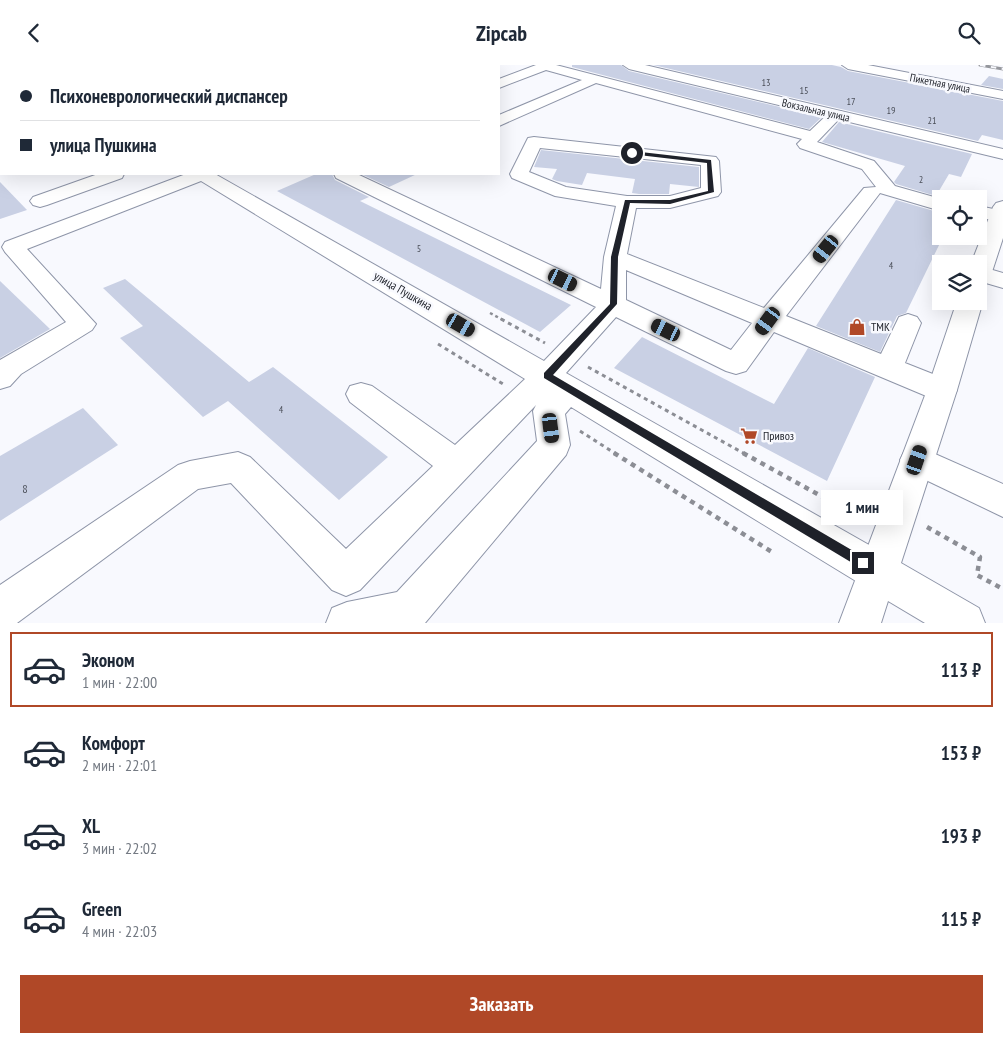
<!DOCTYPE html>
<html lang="ru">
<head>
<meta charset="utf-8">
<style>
	body { margin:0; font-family:"PT Sans Narrow",sans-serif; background:#f2f2f3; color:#1f2937; height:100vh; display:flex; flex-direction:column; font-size:19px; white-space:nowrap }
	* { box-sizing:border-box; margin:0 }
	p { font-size:16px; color:#747a83 }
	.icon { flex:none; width:28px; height:28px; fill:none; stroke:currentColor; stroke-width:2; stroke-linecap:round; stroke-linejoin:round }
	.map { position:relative; height:558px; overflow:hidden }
	.panel { display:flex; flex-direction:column; background:#fff; flex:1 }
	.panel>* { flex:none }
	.top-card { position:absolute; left:0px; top:0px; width:500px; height:110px; box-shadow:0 5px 20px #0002; display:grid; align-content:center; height:110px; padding:0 20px; background:#fff }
	.tools { position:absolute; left:932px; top:125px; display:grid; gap:10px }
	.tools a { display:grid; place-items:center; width:55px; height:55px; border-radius:0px; background:#fff; box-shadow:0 5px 20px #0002; font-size:25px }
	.end { position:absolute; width:22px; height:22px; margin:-11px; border:6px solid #1f222a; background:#fff; box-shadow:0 0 0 2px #fff }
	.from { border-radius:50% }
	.bubble { position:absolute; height:35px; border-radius:0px; background:#fff; box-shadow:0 5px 20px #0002; font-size:16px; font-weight:800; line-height:35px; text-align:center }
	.car { position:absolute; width:15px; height:30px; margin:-15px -8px; border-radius:6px; box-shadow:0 0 4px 1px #0007; background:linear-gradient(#222 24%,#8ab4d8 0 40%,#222 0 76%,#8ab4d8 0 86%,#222 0) }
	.top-card b { display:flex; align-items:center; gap:18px; height:48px; font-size:19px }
	.top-card b+b { border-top:1px solid #e0e1e3 }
	.top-card i { width:12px; height:12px; background:#1f2937 }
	ul { padding:9px 0 0; list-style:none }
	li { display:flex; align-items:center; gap:15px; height:75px; margin:0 10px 8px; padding:0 10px; border:2px solid transparent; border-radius:0px }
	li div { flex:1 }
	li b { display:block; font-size:19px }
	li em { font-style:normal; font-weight:800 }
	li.active { border-color:#b04827 }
	li>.icon { width:45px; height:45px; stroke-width:1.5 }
	.cta { display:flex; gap:10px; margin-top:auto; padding:10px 20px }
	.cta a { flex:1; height:58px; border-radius:0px; background:#b04827; color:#fff; font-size:20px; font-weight:800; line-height:58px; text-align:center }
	header { display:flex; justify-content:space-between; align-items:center; height:65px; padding:0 20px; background:#fff; font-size:22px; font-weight:800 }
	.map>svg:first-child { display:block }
</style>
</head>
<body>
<header><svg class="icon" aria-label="back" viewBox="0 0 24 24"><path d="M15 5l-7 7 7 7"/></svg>Zipcab<svg class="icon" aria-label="search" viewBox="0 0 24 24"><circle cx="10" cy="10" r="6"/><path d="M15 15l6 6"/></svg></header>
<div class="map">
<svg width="1003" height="558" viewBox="0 0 1003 558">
	<rect width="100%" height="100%" fill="#f8f9fe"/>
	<g fill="#c9d0e4">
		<path d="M572,0H621L629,6L822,52L809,64L572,2Z"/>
		<path d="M653,0H832L841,2L848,6L1003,36V75L982,70L978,76Z"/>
		<path d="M989,11L1003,14V24L981,20Z"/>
		<path d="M839,57L972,89L961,112L949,109L936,131L896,119L894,117L905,101L822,77Z"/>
		<path d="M541,85L699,102V122L670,119L669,129H639L632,128L635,114L587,108L582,120L557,116L552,114L557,104L534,102Z"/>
		<path d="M316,109H332L335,115L369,132L360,136L571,240L540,267L277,126Z"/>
		<path d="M361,109H417L389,122Z"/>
		<path d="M0,117L27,145L0,154Z"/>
		<path d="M896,135L941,148V176L906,248L897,251L880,287L816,261Z"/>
		<path d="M125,214L249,317L273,302L388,392L339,435L228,336L203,352L120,273L143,261L103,223Z"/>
		<path d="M0,216L50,264L0,293Z"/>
		<path d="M642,272L774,339L808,283L875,312L827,416L614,303Z"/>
		<path d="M83,343L118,380L0,456V391Z"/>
	</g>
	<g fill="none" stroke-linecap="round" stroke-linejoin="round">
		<g stroke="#8e95a8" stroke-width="2">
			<g id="minor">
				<rect x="370" y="0" width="15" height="1"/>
				<path d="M536,0H556L810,66L831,46H841L844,49L841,52L817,77L874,96L895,121L941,134V146L880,128L786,251L881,289L899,252L908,249L917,252L921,258L905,298L953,317L957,325L953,333L942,336L931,333L774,267L746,306L736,309L726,306L616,252L566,308L892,493L898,507L892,521L878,527L864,521L571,342L565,349L570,380L566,390L425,558H326L332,543L347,537L397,527L537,376L533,346L536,340L360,525L346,531L332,525L231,418L198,424L17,558H0V520L178,400L190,396L238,387L250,392L346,484L433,401L350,337L346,329L350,321L361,318L372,321L455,380L525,314L201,116L27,184L96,259L92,265L21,309L10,321L0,324V295L66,257L5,187L2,182L5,177L186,109H215L544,296L596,242L336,113L334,109H357L601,224L604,192L616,141L555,131L512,113L510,109L528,73L534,72L716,92L719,96L721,127L718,131L670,143H636L627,189L764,243L864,123L876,122L862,104L800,83L797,79L802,74L596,18L499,61V50L582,15L546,5L499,23V14ZM540,83L701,100V123L670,131H627L566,122L529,107ZM626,205L752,258L731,285L626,235Z"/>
				<path d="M842,0H868L1003,26V34L848,4Z"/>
				<path d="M98,109H124L122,113L47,140L40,142L33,140L30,136L33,132Z"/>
				<path d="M979,141L1003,146V156L979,153Z"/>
				<path d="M979,201L1003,208V223L979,216Z"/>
				<path d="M917,381L1003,419V452L905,405L900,395L905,385Z"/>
			</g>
		</g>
		<g stroke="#8e95a8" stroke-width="2">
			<g id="major">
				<rect x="116" y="0" width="15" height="1"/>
				<rect x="145" y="0" width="15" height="1"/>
				<path d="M623,0H645L1003,84V94L629,4Z"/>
				<path d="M1003,136V173L991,210L987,215L979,217V199H971L993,142L996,138Z"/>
				<path d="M979,230L983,236L957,325L901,498L979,543L985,558H925L888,536L881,558H839L927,325L957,236H979Z"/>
			</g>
		</g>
		<path stroke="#8c8e95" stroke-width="2" stroke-dasharray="2 2" stroke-linecap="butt" d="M441,1L445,0"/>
		<path stroke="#8c8e95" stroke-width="2.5" stroke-dasharray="3 3" stroke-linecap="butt" d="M490,248L503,255"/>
		<g stroke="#8c8e95" stroke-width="3" stroke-dasharray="4 4" stroke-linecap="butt">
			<path d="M501,254L545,278"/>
			<path d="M438,279L503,319"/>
			<path d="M588,302L745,389"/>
			<path d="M580,366L616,389"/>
		</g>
		<g stroke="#8c8e95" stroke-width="4.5" stroke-dasharray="5 5" stroke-linecap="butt">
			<path d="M614,388L772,487"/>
			<path d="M743,388L861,453"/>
			<path d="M927,462L980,492L977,510L1003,524"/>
		</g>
		<use href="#minor" fill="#fff" fill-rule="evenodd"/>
		<use href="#major" fill="#fff" fill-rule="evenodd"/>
		<g stroke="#95979d" stroke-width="3">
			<g id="rail">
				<path d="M980,0L1003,4"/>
				<path d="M206,1L211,0"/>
			</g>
		</g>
		<use href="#rail" stroke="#f8f9fe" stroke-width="2" stroke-dasharray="5.5" stroke-linecap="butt"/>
	</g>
	<path fill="#1f222a" d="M632,86L711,95L714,127L670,139L630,138L618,192L617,239L553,310L867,494L869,498L867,502L863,504L859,502L544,313V308L610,239L611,192L625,135H670L708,126L707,98L630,89Z"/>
	<defs>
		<g id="shop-bare" transform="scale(1.35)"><path d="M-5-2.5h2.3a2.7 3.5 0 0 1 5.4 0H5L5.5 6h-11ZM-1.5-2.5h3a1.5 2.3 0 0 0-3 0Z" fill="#b04827" stroke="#f8f9fe" stroke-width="2.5" paint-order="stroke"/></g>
		<g id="supermarket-bare" transform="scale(1.35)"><path d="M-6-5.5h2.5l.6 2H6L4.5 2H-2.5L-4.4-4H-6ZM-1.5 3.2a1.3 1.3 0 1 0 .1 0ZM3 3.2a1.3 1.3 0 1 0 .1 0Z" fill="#b04827" stroke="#f8f9fe" stroke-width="2.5" paint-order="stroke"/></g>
	</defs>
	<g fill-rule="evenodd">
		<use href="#shop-bare" x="857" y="262"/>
		<use href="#supermarket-bare" x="749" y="371"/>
	</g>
	<g text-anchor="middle" stroke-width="5" stroke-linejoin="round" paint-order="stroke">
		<g font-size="10" fill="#4a4e58">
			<text x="766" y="21">13</text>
			<text x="804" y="29">15</text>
			<text x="851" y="40">17</text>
			<text x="891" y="49">19</text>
			<text x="932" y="59">21</text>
			<text x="921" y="118">2</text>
			<text x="419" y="187">5</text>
			<text x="891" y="204">4</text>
			<text x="281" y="348">4</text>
		</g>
		<g font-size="11" fill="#1f222a" stroke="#f8f9fe">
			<text transform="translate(940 18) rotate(11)" y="4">Пикетная улица</text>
			<text transform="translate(816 45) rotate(13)" y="4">Вокзальная улица</text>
		</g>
		<g font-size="12" fill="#1f222a" stroke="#f8f9fe">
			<text transform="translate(403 226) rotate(30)" y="4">улица Пушкина</text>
		</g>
		<g font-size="12" fill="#1f222a" stroke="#f8f9fe" text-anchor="start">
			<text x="871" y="266">ТМК</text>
			<text x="763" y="375">Привоз</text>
		</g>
		<g font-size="12" fill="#4a4e58">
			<text x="25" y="428">8</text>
		</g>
	</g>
</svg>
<div class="tools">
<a><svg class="icon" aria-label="locate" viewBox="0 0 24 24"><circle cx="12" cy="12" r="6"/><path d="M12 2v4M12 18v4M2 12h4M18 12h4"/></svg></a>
<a><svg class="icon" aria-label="layers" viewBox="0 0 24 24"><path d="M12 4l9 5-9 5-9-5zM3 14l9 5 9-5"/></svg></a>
</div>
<i class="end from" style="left:632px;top:88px"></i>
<i class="end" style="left:863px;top:498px"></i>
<div class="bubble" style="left:821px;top:425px;width:82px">1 мин</div>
<i class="car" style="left:826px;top:184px;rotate:219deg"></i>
<i class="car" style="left:563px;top:215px;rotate:116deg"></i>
<i class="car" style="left:768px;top:256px;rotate:216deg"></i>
<i class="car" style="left:461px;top:260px;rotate:120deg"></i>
<i class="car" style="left:666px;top:265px;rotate:296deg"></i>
<i class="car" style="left:551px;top:363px;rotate:173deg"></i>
<i class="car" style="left:917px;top:395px;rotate:19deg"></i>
<div class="top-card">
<b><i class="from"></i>Психоневрологический диспансер</b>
<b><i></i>улица Пушкина</b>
</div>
</div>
<section class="panel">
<ul>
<li class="active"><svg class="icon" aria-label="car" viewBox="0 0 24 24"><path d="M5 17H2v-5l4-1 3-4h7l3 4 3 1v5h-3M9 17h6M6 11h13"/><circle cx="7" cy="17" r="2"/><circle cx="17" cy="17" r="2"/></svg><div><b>Эконом</b><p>1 мин · 22:00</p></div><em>113 ₽</em></li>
<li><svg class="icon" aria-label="car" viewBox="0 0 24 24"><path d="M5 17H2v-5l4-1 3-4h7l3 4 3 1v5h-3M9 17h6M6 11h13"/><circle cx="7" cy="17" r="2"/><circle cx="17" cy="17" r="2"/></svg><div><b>Комфорт</b><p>2 мин · 22:01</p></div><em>153 ₽</em></li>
<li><svg class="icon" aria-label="car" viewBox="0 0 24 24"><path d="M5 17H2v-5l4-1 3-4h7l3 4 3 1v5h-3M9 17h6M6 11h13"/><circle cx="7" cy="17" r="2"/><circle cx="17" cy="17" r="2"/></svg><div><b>XL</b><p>3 мин · 22:02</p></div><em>193 ₽</em></li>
<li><svg class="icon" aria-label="car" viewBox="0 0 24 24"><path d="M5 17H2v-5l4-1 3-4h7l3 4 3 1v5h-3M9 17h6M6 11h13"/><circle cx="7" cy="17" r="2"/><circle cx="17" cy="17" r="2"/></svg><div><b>Green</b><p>4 мин · 22:03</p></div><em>115 ₽</em></li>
</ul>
<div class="cta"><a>Заказать</a></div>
</section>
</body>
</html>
